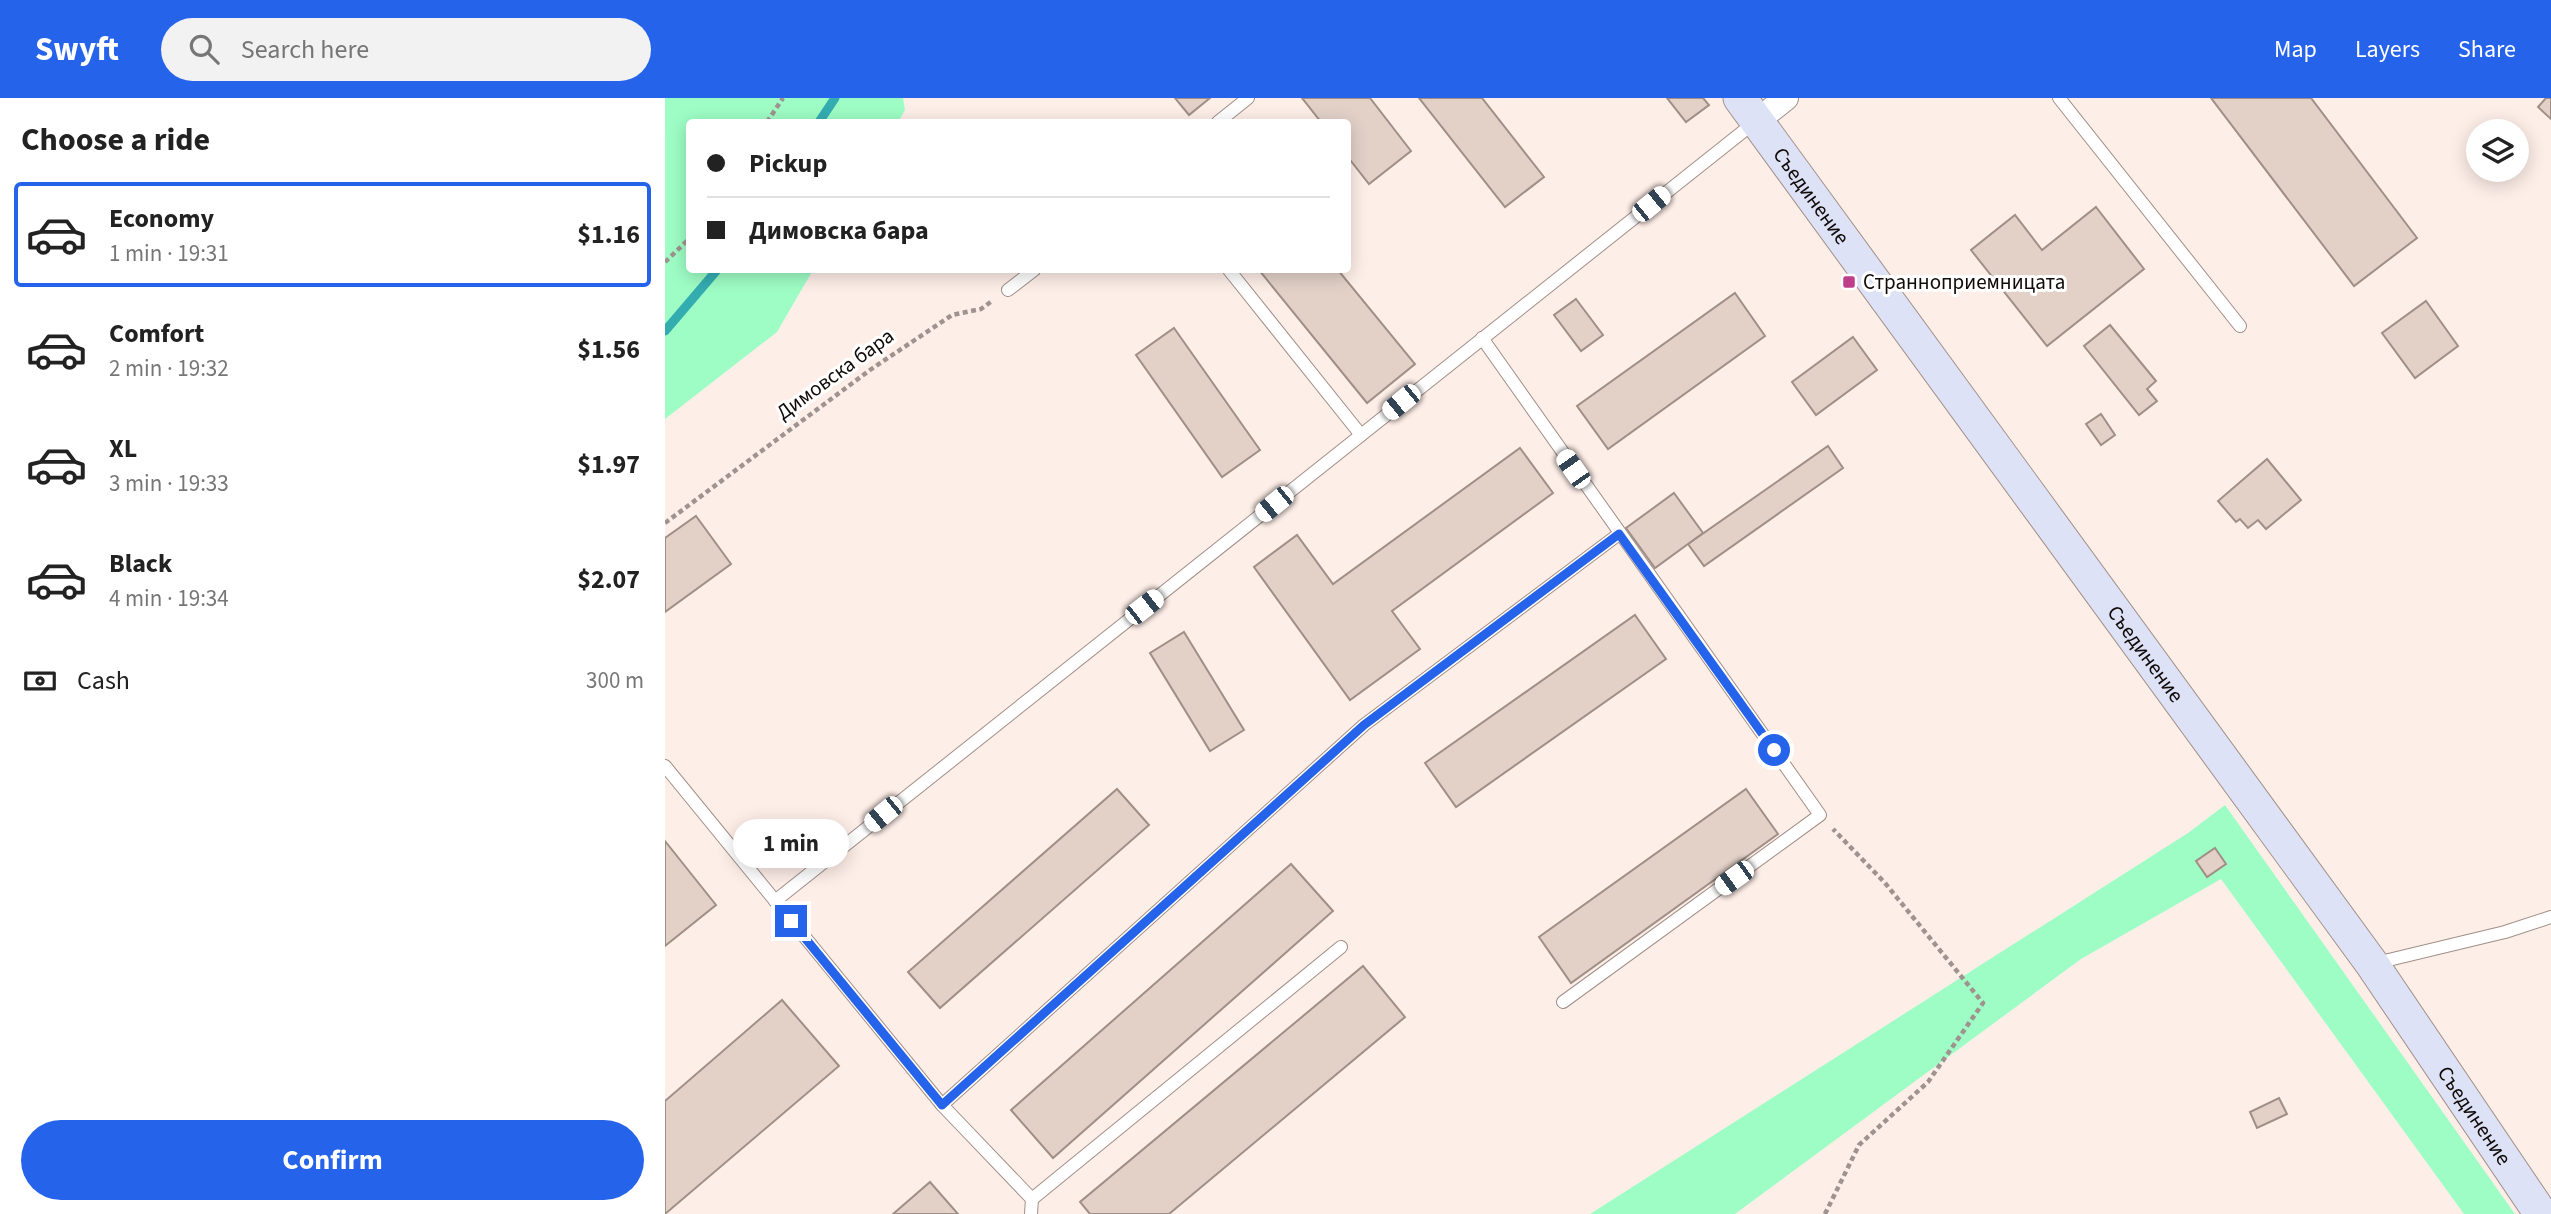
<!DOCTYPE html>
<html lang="en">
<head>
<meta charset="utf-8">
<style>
	body { margin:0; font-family:"Source Sans 3",sans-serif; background:#f2f2f2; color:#222; height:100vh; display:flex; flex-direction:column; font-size:26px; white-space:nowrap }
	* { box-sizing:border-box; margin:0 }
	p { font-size:23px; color:#767676 }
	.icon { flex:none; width:38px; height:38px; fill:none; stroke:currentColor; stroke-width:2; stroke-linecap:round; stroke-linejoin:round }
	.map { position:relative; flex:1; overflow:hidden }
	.drawer { display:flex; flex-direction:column; background:#fff; width:665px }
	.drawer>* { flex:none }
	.top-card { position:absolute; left:21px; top:21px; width:665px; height:154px; border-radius:7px; box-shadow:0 4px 18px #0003; display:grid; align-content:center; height:154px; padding:0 21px; background:#fff }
	.fabs { position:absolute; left:1801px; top:21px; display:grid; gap:14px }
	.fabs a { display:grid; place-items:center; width:63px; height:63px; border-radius:50%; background:#fff; box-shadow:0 4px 18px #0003; font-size:35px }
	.end { position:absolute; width:32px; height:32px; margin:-16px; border:9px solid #2563eb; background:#fff; box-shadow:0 0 0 4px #fff }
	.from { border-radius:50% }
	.bubble { position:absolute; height:49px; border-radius:24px; background:#fff; box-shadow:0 4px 18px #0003; font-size:23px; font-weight:700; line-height:49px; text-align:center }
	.car { position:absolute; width:21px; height:42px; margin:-21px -10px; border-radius:9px; box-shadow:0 0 5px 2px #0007; background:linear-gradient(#fff 24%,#345 0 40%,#fff 0 76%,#345 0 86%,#fff 0) }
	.top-card b { display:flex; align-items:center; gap:24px; height:66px; font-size:26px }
	.top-card b+b { border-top:2px solid #e0e0e0 }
	.top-card i { width:18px; height:18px; background:#222 }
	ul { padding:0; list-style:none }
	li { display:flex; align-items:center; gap:21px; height:105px; margin:0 14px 10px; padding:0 7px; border:4px solid transparent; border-radius:7px }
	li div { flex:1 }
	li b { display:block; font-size:26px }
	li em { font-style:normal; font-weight:700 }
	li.selected { border-color:#2563eb }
	li>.icon { width:63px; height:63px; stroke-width:1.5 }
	h2 { padding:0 21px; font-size:32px; line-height:84px }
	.pay { display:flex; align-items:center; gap:18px; height:77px; padding:0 21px; font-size:26px }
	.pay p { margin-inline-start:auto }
	.cta { display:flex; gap:14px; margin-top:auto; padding:14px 21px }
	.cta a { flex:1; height:80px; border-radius:42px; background:#2563eb; color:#fff; font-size:28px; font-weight:700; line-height:80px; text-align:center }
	header { display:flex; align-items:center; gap:42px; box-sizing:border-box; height:98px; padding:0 35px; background:#2563eb; color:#fff }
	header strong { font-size:33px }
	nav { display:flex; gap:38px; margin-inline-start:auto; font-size:24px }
	.search { width:490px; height:63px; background:#f2f2f2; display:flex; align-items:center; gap:18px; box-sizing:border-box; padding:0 24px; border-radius:38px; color:#767676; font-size:26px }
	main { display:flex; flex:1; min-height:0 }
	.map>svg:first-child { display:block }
</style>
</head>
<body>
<header>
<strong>Swyft</strong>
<div class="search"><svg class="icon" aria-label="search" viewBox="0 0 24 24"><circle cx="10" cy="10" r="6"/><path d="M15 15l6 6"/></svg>Search here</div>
<nav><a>Map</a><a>Layers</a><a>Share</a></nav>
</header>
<main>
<section class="drawer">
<h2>Choose a ride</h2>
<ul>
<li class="selected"><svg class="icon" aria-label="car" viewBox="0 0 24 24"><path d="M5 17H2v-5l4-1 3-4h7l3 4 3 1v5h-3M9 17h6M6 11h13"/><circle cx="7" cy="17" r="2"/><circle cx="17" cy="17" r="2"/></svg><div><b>Economy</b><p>1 min · 19:31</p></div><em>$1.16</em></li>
<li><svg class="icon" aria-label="car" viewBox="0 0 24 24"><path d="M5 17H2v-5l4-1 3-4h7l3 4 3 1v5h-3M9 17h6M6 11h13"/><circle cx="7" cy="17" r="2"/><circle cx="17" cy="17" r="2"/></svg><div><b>Comfort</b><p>2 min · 19:32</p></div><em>$1.56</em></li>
<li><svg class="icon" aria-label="car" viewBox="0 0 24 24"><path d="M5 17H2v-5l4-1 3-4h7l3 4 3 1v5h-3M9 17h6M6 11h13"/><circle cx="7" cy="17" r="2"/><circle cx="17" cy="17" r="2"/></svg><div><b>XL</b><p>3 min · 19:33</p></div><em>$1.97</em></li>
<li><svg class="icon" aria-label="car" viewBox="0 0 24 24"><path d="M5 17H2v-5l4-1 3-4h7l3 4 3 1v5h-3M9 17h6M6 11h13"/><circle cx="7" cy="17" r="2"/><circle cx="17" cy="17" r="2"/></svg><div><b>Black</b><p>4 min · 19:34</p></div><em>$2.07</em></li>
</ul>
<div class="pay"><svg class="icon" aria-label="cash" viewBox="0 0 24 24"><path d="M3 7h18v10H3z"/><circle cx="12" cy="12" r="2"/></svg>Cash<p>300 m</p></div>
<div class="cta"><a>Confirm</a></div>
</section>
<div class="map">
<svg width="1886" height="1116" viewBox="0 0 1886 1116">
	<rect width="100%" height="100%" fill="#feeee8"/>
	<g fill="#9efdc5">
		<path d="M0,0H238L240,12L233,24H24V172H148L112,234L0,321Z"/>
		<path d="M1560,707L1850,1116H1799L1556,781L1416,861L1070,1116H925L1523,735Z"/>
	</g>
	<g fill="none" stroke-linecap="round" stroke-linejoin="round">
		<g stroke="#34adb1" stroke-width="9">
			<path d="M154,24L170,0"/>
			<path d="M0,233L52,172"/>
		</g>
	</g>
	<g fill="#e3d1c8" stroke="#a08f86" stroke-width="2">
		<path d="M510,0H545L524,17Z"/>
		<path d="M637,0H705L746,53L704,86L682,58V24H656Z"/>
		<path d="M754,0H817L879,79L840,109Z"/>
		<path d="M1002,0H1038L1044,7L1021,24Z"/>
		<path d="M1546,0H1646L1752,140L1689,188Z"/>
		<path d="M1881,0H1886V21L1873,9Z"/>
		<path d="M1431,109L1479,171L1382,248L1306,152L1350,117L1377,152Z"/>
		<path d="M594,172H673L750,266L702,305Z"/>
		<path d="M1070,195L1100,238L943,351L912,308Z"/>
		<path d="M911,201L938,237L916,253L889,217Z"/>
		<path d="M1761,203L1793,248L1750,280L1717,235Z"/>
		<path d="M1445,227L1491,283L1482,291L1492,303L1474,317L1419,248Z"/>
		<path d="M509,230L595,352L557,379L471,257Z"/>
		<path d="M1188,239L1212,272L1151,317L1127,284Z"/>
		<path d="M1436,316L1450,337L1436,347L1421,326Z"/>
		<path d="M1163,348L1178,370L1039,468L1023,446Z"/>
		<path d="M855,350L888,395L727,513L755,551L685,602L589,469L632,437L668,486Z"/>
		<path d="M1602,361L1636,402L1601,431L1593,422L1583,430L1575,421L1571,424L1553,403Z"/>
		<path d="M1009,395L1038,435L990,470L961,430Z"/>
		<path d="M31,418L66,466L0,514V440Z"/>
		<path d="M970,517L1001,561L791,709L760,665Z"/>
		<path d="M519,534L579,632L545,653L485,555Z"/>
		<path d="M452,691L484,727L275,910L243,874Z"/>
		<path d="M1081,691L1113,736L906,885L874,839Z"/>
		<path d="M0,743L51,807L0,848Z"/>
		<path d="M1550,750L1561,766L1542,779L1531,763Z"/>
		<path d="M626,766L668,813L388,1060L346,1012Z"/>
		<path d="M698,868L740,919L504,1116H425L415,1104Z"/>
		<path d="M117,902L174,968L0,1116V1003Z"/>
		<path d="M1614,1000L1622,1016L1592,1030L1585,1014Z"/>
		<path d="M265,1084L293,1116H228Z"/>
	</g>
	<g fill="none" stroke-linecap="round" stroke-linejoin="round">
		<g stroke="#a18f87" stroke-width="14">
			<g id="lane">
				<path d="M1394,0L1575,228"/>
				<path d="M553,24L583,0"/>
				<path d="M564,172L696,337"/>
				<path d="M343,192L369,172"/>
				<path d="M817,240L1155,717L898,904"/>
				<path d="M0,668L277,1007L699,627L954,436"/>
				<path d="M110,803L1090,24"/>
				<path d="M1711,865L1840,834L1886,819"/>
				<path d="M277,1007L367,1101L676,849"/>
				<path d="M366,1116L367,1101"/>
			</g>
		</g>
		<g stroke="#a18f87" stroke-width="26">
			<path id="street" d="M1092,23L1121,0"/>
		</g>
		<g stroke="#a18f87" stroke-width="35">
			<g id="secondary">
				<path id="s1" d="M1075,0L1707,866L1876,1116"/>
			</g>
		</g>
		<g stroke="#9f938f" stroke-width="4.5" stroke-dasharray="5 3.5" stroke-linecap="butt">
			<path d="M102,24L118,0"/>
			<path d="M0,164L24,141"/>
			<path d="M0,425L205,272L287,217L316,211L327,203"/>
			<path d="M1160,1116L1194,1047L1263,984L1318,905L1220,785L1168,731"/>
		</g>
		<use href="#lane" stroke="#fff" stroke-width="12"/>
		<use href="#street" stroke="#fff" stroke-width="24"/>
		<use href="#secondary" stroke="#dee2f6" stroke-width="33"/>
	</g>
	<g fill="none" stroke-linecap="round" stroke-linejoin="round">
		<path stroke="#2563eb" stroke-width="9" d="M126,823L277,1007L699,627L954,436L1109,652"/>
	</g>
	<rect fill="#be3e89" stroke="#fff" stroke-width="2.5" x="1177" y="177" width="14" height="14" rx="3.5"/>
	<g text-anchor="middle" stroke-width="6" stroke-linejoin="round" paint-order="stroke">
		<g font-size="21" fill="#100a08" stroke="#fff">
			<text dy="7" stroke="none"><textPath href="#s1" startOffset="121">Съединение</textPath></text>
			<text transform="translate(170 276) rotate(-36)" y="7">Димовска бара</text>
			<text dy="7" stroke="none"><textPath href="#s1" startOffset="688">Съединение</textPath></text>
			<text dy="7" stroke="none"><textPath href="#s1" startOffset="1255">Съединение</textPath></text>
		</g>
		<g font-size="21" fill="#100a08" stroke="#fff" text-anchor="start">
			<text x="1198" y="191">Странноприемницата</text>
		</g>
	</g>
</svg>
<div class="fabs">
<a><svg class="icon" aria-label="layers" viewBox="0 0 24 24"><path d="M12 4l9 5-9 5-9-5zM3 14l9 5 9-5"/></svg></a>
</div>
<i class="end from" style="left:1109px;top:652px"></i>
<i class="end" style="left:126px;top:823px"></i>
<div class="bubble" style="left:68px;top:721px;width:116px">1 min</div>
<i class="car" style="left:986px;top:106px;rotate:51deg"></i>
<i class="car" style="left:736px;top:304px;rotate:231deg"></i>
<i class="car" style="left:908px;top:371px;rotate:325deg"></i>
<i class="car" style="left:609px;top:406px;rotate:231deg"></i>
<i class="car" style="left:479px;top:509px;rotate:52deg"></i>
<i class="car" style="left:218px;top:716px;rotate:231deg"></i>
<i class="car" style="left:1069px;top:780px;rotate:234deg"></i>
<div class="top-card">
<b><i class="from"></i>Pickup</b>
<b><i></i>Димовска бара</b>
</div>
</div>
</main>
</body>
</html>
